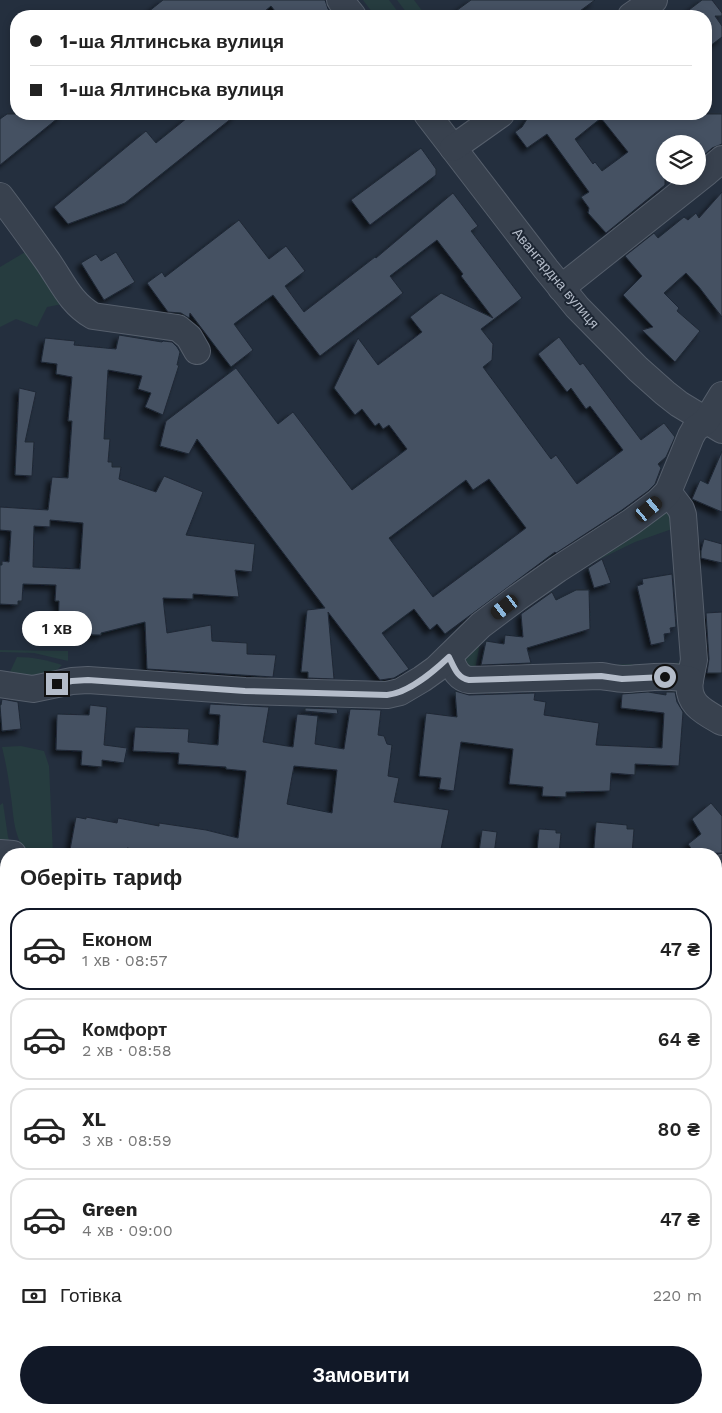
<!DOCTYPE html>
<html lang="uk">
<head>
<meta charset="utf-8">
<style>
	body { margin:0; font-family:"Work Sans",sans-serif; background:#f2f2f2; color:#222; height:100vh; display:flex; flex-direction:column; font-size:19px; white-space:nowrap }
	* { box-sizing:border-box; margin:0 }
	p { font-size:16px; color:#767676 }
	.icon { flex:none; width:28px; height:28px; fill:none; stroke:currentColor; stroke-width:2; stroke-linecap:round; stroke-linejoin:round }
	.map { position:relative; flex:1; overflow:hidden }
	.drawer { position:absolute; left:0px; top:848px; width:722px; height:566px; display:flex; flex-direction:column; background:#fff; border-radius:20px 20px 0 0; box-shadow:0 2px 8px #0003 }
	.drawer>* { flex:none }
	.banner { position:absolute; left:10px; top:10px; width:702px; height:110px; border-radius:20px; box-shadow:0 2px 8px #0003; display:grid; align-content:center; height:110px; padding:0 20px; background:#fff }
	.fabs { position:absolute; left:656px; top:135px; display:grid; gap:10px }
	.fabs a { display:grid; place-items:center; width:50px; height:50px; border-radius:50%; background:#fff; box-shadow:0 2px 8px #0003; font-size:25px }
	.end { position:absolute; width:22px; height:22px; margin:-11px; border:6px solid #b4bcc9; background:#111; box-shadow:0 0 0 2px #111 }
	.from { border-radius:50% }
	.bubble { position:absolute; height:35px; border-radius:18px; background:#fff; box-shadow:0 2px 8px #0003; font-size:16px; font-weight:600; line-height:35px; text-align:center }
	.car { position:absolute; width:15px; height:30px; margin:-15px -8px; border-radius:6px; box-shadow:0 0 4px 1px #0007; background:linear-gradient(#222 24%,#8ab4d8 0 40%,#222 0 76%,#8ab4d8 0 86%,#222 0) }
	.banner b { display:flex; align-items:center; gap:18px; height:48px; font-size:19px }
	.banner b+b { border-top:1px solid #e0e0e0 }
	.banner i { width:12px; height:12px; background:#222 }
	ul { padding:0; list-style:none }
	li { display:flex; align-items:center; gap:15px; height:82px; margin:0 10px 8px; padding:0 10px; border:2px solid #e0e0e0; border-radius:20px }
	li div { flex:1 }
	li b { display:block; font-size:19px }
	li em { font-style:normal; font-weight:600 }
	li.active { border-color:#111827 }
	li>.icon { width:45px; height:45px; stroke-width:1.5 }
	h2 { padding:0 20px; font-size:22px; line-height:60px }
	.pay { display:flex; align-items:center; gap:12px; height:55px; padding:0 20px; font-size:19px }
	.pay p { margin-inline-start:auto }
	.primary-button { display:flex; gap:10px; margin-top:auto; padding:10px 20px }
	.primary-button a { flex:1; height:58px; border-radius:30px; background:#111827; color:#fff; font-size:20px; font-weight:600; line-height:58px; text-align:center }
	.map>svg:first-child { display:block }
</style>
</head>
<body>
<div class="map">
<svg width="722" height="1413" viewBox="0 0 722 1413">
	<defs>
		<filter id="shadow"><feDropShadow dx="-4.5" dy="4.5" stdDeviation="2.5" flood-color="#0009"/></filter>
	</defs>
	<rect width="100%" height="100%" fill="#242f3e"/>
	<g fill="#263c3f">
		<path d="M363,0H389L401,16H375Z"/>
		<path d="M397,0H414L426,16H409Z"/>
		<path d="M32,248L62,304L47,307L37,327L16,319L0,327V267Z"/>
		<path d="M666,510L672,512L678,525L682,578L689,610L691,661L690,671L688,672C665,659 638,677 614,673L610,665L632,664L633,667L685,662L682,610L672,547V529L635,542L596,561L595,558H590L588,556L654,514Z"/>
		<path d="M482,633L474,675L466,663L465,656Z"/>
		<path d="M0,650L68,651V661L34,653L0,652Z"/>
		<path d="M17,657C33,657 47,660 62,665L46,681L9,674Z"/>
		<path d="M21,746L44,751L49,766L53,854L33,853L24,850C13,830 14,818 11,797C9,781 6,763 2,747Z"/>
		<path d="M3,803L8,837L12,849L0,848V805Z"/>
		<path d="M722,1346V1375H716V1362Z"/>
		<path d="M716,1380H722V1413H698L700,1408H716Z"/>
	</g>
	<g fill="none" stroke-linecap="round" stroke-linejoin="round">
		<g stroke="#394c67" stroke-width="5.5">
			<path d="M716,1373L722,1359"/>
			<path d="M703,1413L705,1408"/>
		</g>
	</g>
	<g fill="#455162" stroke="#1f2835" fill-rule="evenodd" filter="url(#shadow)">
		<path d="M163,0H325L328,9L334,16H279L271,6L259,16H143Z"/>
		<path d="M471,0H595L573,16H449Z"/>
		<path d="M702,0H712L722,13V16H715L722,26V37L706,49V16H681Z"/>
		<path d="M7,114H63L0,165V119Z"/>
		<path d="M192,114H237L125,203L68,224L54,207L146,131L156,143Z"/>
		<path d="M533,114H722V144L712,148L702,157L698,151V144H665V185L606,233L588,213L589,208L581,197L589,192L547,134L527,148L515,132L522,127L527,119ZM601,118L628,152L602,171L595,162L593,164L575,139Z"/>
		<path d="M421,148L436,169V175L370,225L351,200Z"/>
		<path d="M722,192V317L699,287L686,273L664,293L679,308L677,311L700,331L675,362L642,330L653,327L623,295L642,276L625,256L654,233L658,238L684,217L688,220L696,213L699,218Z"/>
		<path d="M453,193L478,226L471,231L522,298L481,329L493,344L492,360L483,367L551,459L556,455L577,484L623,450L590,406L586,409L571,388L567,392L538,354L559,337L580,365L583,363L641,440L664,423L675,437L666,457L658,464L661,468L655,484L648,491L622,510L556,553L555,552L445,634L437,624L430,630L414,609L382,633L409,669L394,678L380,680L328,612L334,679L308,678V672H301L307,610L325,608L197,439L189,454L160,446L166,421L236,368L278,424L293,412L352,490L407,449L389,425L383,429L379,423L375,426L362,409L355,415L334,388L358,338L378,365L422,332L410,317L441,293L493,318L461,276L463,274L437,240L390,276L403,293L320,356L273,295L234,324L253,350L231,367L190,313L189,318L181,313L168,312L147,283L162,272L165,277L239,220L269,259L286,246L305,271L285,286L304,312L375,257L376,258ZM489,479L526,528L433,597L389,538L466,480L473,490Z"/>
		<path d="M116,252L135,282L104,300L81,263L96,254L101,261Z"/>
		<path d="M119,335L162,342L163,341L172,342L177,347L180,352L177,365H179L163,415L145,407L151,393L138,389L142,376L108,370L104,439H110L108,462H112V467H121L119,479L156,492L164,476L203,492L186,535L255,544L252,572L235,570L239,597L193,594V599L163,598L167,633L211,625L212,641L247,643V654L276,655L273,677L147,669L145,622L101,633V635L58,634L59,601H55L56,585L23,584L22,601H18V605L0,604V565H2V561L9,562L11,531L0,530V507L48,510L52,477L68,478L72,421H68L72,377L56,374L57,364L41,362L45,338L75,341L74,345L116,349ZM50,520L83,523L80,569L33,567L34,526L50,527Z"/>
		<path d="M19,388L36,392L25,442H34L32,476L15,475Z"/>
		<path d="M722,451V512L692,499L700,480L708,484Z"/>
		<path d="M704,539L722,544V563L701,558V551Z"/>
		<path d="M602,559L611,583L594,588L588,568Z"/>
		<path d="M672,574L676,627L670,628L671,633L664,634L665,642L651,645L637,586L643,584L642,579Z"/>
		<path d="M576,590H589L590,629L527,648L531,663L481,665L486,641L504,644L505,635L523,637L521,614L552,592L556,600Z"/>
		<path d="M722,612V673H707L709,659L706,613Z"/>
		<path d="M455,691L469,695L535,693L534,700L546,702L544,715L599,723L596,745L662,748L664,713L621,708L622,694L648,692L666,695V692H675L677,702L683,712L679,766L635,764V775L611,773L610,791L566,792V797L542,796L543,787L509,784L513,749L461,742L454,791L439,789L441,778L419,776L426,713L457,717Z"/>
		<path d="M2,699L18,702L21,729L2,731L0,705H1Z"/>
		<path d="M210,704L269,707L263,742L293,747L297,714L318,716L315,744L344,749L350,709L381,710L378,735L384,736L387,744L392,745L388,776L399,778L394,802L449,810L440,854H157L127,848L126,854H90L70,850L76,817L86,819V817L117,823L118,818L159,826V823L206,830L238,838L246,771L226,769V767L178,764L179,753L133,751L135,727L189,729L188,742L218,745L220,715L209,714ZM294,766L337,770L332,813L287,804Z"/>
		<path d="M90,705L107,707L104,745L127,748L124,763L102,760V767L81,765L82,751L56,750L57,714L89,715Z"/>
		<path d="M305,708L337,709L338,714L305,711Z"/>
		<path d="M711,803L722,816V853L695,854L688,844L701,834L692,819Z"/>
		<path d="M596,822L627,825V829H634L632,854L599,853L600,849H594Z"/>
		<path d="M539,829L556,830V833H561L559,854L537,852Z"/>
		<path d="M482,830L497,832L494,854L479,852Z"/>
	</g>
	<g fill="none" stroke-linecap="round" stroke-linejoin="round">
		<g stroke="#565f6c" stroke-width="28">
			<g id="minor">
				<path d="M340,0L353,16"/>
				<path d="M631,16L654,0"/>
				<path d="M427,114L546,269L577,307L638,369L665,393L679,404L722,430"/>
				<path d="M453,148L501,114"/>
				<path d="M0,196C16,217 31,238 46,259C62,281 69,302 93,316L178,328L189,337L197,351"/>
				<path d="M561,288L707,172L722,159"/>
				<path d="M668,492L681,509L683,515L694,660L690,680"/>
				<path d="M449,657C454,667 457,678 469,680L601,676C609,677 617,679 625,679C647,678 670,674 690,680C686,704 704,712 722,722"/>
				<path d="M0,684L33,689L72,681L88,680L245,691L387,695L400,692L422,679L436,669L481,625L517,598L558,569L631,522L658,502L668,492L691,436L695,429L706,421L722,395"/>
				<path d="M0,853L13,854"/>
				<path d="M716,873L722,868"/>
				<path d="M0,907L6,922"/>
				<path d="M716,1342L722,1326"/>
				<path d="M272,1413L275,1408"/>
				<path d="M681,1413L686,1408"/>
			</g>
		</g>
		<use href="#minor" stroke="#38414e" stroke-width="26"/>
	</g>
	<g fill="none" stroke-linecap="round" stroke-linejoin="round">
		<path stroke="#b4bcc9" stroke-width="6" d="M57,684L72,681L88,680L245,691L387,695C409,693 433,672 449,657C454,667 457,678 469,680L601,676L622,679L665,677"/>
	</g>
	<g text-anchor="middle" stroke-width="4" stroke-linejoin="round" paint-order="stroke">
		<g font-size="14" fill="#b4bcc9" stroke="#1d2633">
			<text transform="translate(556 278) rotate(50)" y="5">Авангардна вулиця</text>
		</g>
	</g>
</svg>
<div class="fabs">
<a><svg class="icon" aria-label="layers" viewBox="0 0 24 24"><path d="M12 4l9 5-9 5-9-5zM3 14l9 5 9-5"/></svg></a>
</div>
<i class="end from" style="left:665px;top:677px"></i>
<i class="end" style="left:57px;top:684px"></i>
<div class="bubble" style="left:22px;top:611px;width:70px">1 хв</div>
<i class="car" style="left:649px;top:509px;rotate:50deg"></i>
<i class="car" style="left:505px;top:607px;rotate:233deg"></i>
<div class="banner">
<b><i class="from"></i>1-ша Ялтинська вулиця</b>
<b><i></i>1-ша Ялтинська вулиця</b>
</div>
<section class="drawer">
<h2>Оберіть тариф</h2>
<ul>
<li class="active"><svg class="icon" aria-label="car" viewBox="0 0 24 24"><path d="M5 17H2v-5l4-1 3-4h7l3 4 3 1v5h-3M9 17h6M6 11h13"/><circle cx="7" cy="17" r="2"/><circle cx="17" cy="17" r="2"/></svg><div><b>Економ</b><p>1 хв · 08:57</p></div><em>47 ₴</em></li>
<li><svg class="icon" aria-label="car" viewBox="0 0 24 24"><path d="M5 17H2v-5l4-1 3-4h7l3 4 3 1v5h-3M9 17h6M6 11h13"/><circle cx="7" cy="17" r="2"/><circle cx="17" cy="17" r="2"/></svg><div><b>Комфорт</b><p>2 хв · 08:58</p></div><em>64 ₴</em></li>
<li><svg class="icon" aria-label="car" viewBox="0 0 24 24"><path d="M5 17H2v-5l4-1 3-4h7l3 4 3 1v5h-3M9 17h6M6 11h13"/><circle cx="7" cy="17" r="2"/><circle cx="17" cy="17" r="2"/></svg><div><b>XL</b><p>3 хв · 08:59</p></div><em>80 ₴</em></li>
<li><svg class="icon" aria-label="car" viewBox="0 0 24 24"><path d="M5 17H2v-5l4-1 3-4h7l3 4 3 1v5h-3M9 17h6M6 11h13"/><circle cx="7" cy="17" r="2"/><circle cx="17" cy="17" r="2"/></svg><div><b>Green</b><p>4 хв · 09:00</p></div><em>47 ₴</em></li>
</ul>
<div class="pay"><svg class="icon" aria-label="cash" viewBox="0 0 24 24"><path d="M3 7h18v10H3z"/><circle cx="12" cy="12" r="2"/></svg>Готівка<p>220 m</p></div>
<div class="primary-button"><a>Замовити</a></div>
</section>
</div>
</body>
</html>
